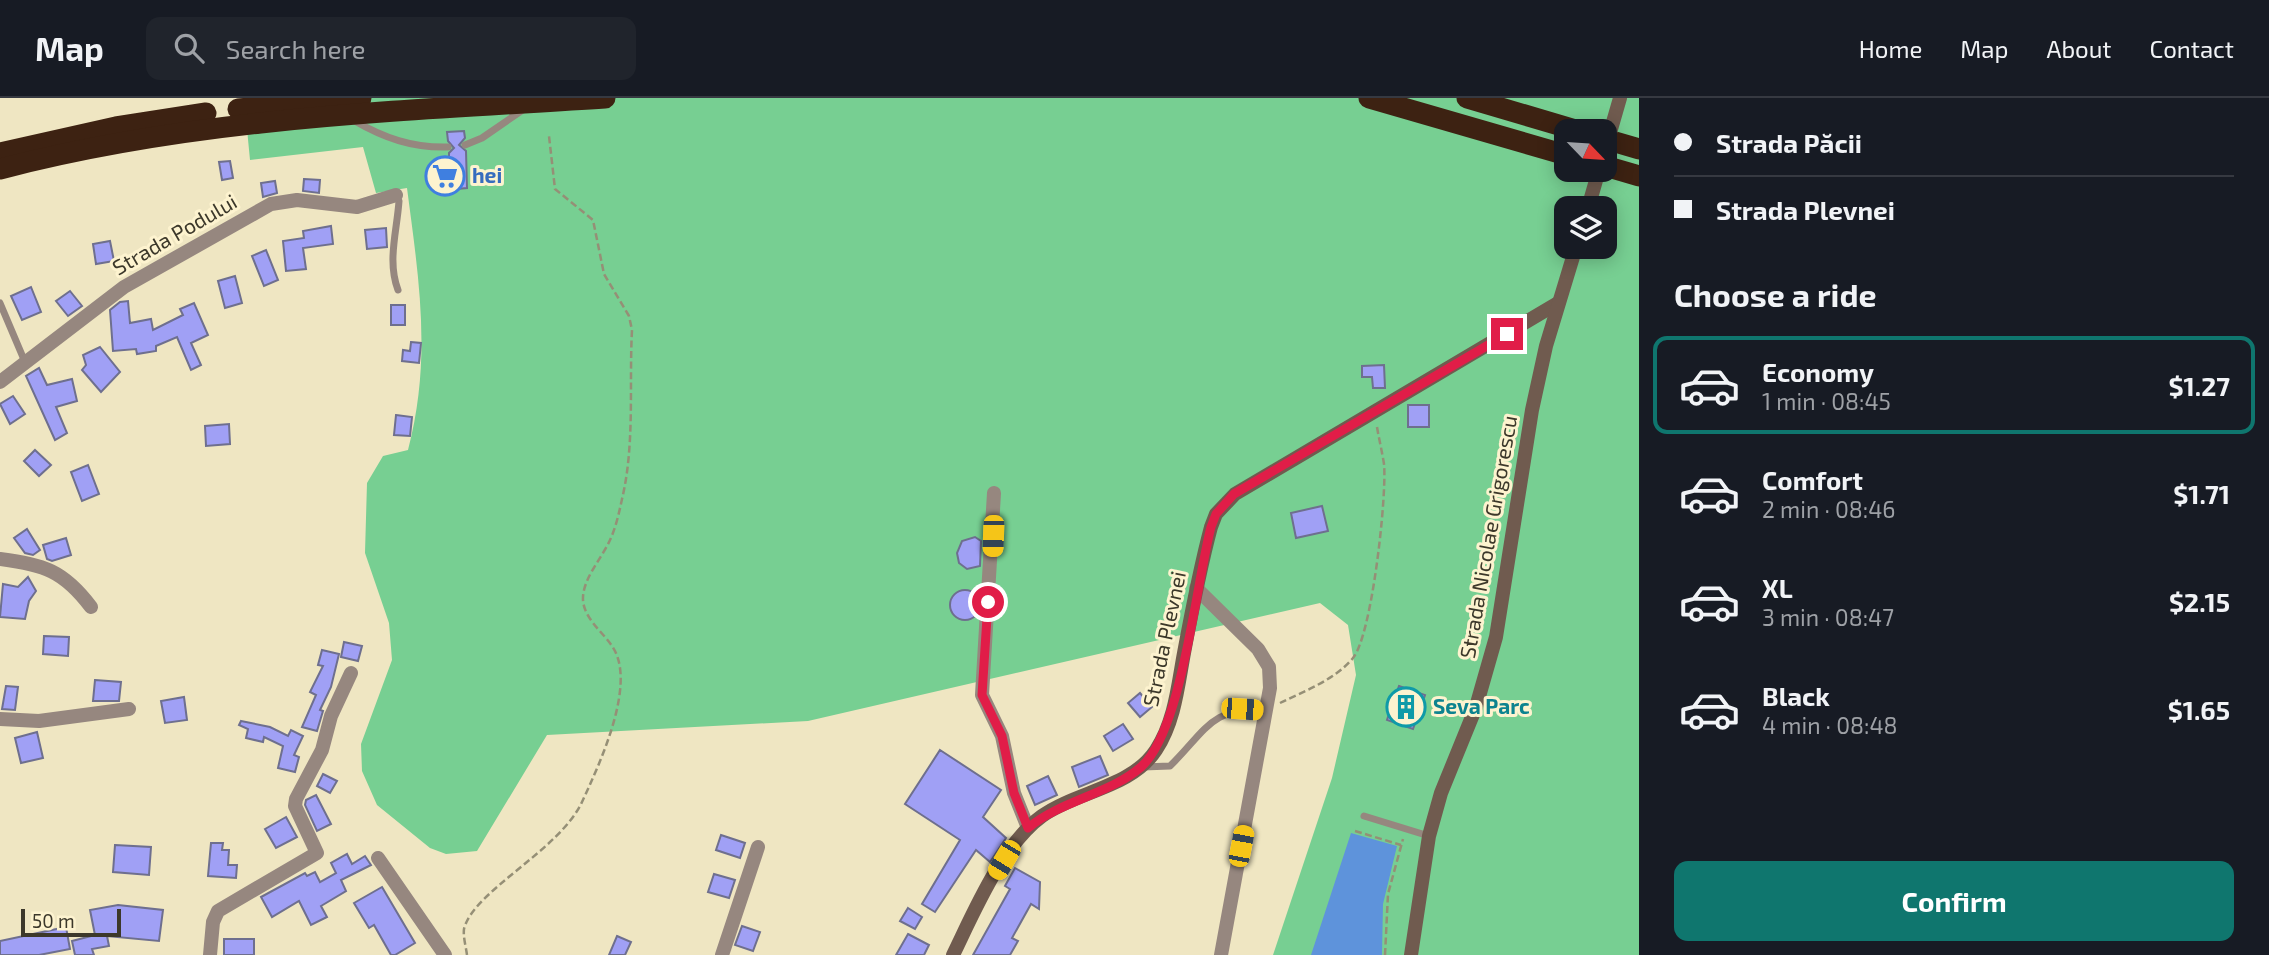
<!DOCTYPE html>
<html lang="en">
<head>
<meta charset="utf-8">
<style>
	body { margin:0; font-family:"Exo 2",sans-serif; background:#20242c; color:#f1f3f6; height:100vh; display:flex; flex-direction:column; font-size:26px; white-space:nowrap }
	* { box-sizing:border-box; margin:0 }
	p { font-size:23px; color:#9ea1a6 }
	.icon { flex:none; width:38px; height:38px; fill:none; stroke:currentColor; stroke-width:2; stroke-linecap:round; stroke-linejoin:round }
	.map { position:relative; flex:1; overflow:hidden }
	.sheet { display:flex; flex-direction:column; background:#171b24; width:630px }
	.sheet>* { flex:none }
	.guide { display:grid; align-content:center; height:154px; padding:0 35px; background:#171b24 }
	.needle { width:46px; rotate:115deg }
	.fabs { position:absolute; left:1554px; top:21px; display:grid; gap:14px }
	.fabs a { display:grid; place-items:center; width:63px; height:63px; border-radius:14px; background:#171b24; box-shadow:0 4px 18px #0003; font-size:35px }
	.scale { position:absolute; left:21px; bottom:18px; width:100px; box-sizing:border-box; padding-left:7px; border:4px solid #3c382a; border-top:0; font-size:19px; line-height:24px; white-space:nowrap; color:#3c382a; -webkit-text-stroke:5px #fdf3cf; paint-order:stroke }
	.end { position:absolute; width:32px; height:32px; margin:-16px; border:9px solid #e11d48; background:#fff; box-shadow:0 0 0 4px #fff }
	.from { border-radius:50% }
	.car { position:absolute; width:21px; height:42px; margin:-21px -10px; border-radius:9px; box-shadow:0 0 5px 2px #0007; background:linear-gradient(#f5c518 24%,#345 0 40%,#f5c518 0 76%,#345 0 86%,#f5c518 0) }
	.guide b { display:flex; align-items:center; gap:24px; height:66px; font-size:26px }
	.guide b+b { border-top:2px solid #363941 }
	.guide i { width:18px; height:18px; background:#f1f3f6 }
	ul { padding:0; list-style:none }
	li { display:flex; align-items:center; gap:21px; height:98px; margin:0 14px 10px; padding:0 21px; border:4px solid transparent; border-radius:14px }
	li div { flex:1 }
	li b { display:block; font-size:26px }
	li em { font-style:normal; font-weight:700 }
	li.active { border-color:#0f766e }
	li>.icon { width:63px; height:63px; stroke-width:1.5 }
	h2 { padding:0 35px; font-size:32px; line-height:84px }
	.button { display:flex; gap:14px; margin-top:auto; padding:14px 35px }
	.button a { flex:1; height:80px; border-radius:14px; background:#0f766e; color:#fff; font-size:28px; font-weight:700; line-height:80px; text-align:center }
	header { display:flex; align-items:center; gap:42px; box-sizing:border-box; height:98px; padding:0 35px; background:#171b24; border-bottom:2px solid #363941 }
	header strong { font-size:33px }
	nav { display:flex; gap:38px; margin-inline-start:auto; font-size:24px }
	.search { width:490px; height:63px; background:#20242c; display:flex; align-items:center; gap:18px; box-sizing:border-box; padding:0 24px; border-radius:14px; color:#9ea1a6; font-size:26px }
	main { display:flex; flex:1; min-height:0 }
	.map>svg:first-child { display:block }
</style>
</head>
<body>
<header>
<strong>Map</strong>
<div class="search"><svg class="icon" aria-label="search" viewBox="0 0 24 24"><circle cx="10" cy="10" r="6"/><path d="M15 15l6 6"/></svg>Search here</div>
<nav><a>Home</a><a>Map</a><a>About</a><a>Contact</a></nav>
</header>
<main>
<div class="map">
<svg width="1639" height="857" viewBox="0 0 1639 857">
	<rect width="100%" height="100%" fill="#efe6c2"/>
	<path fill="#77cf92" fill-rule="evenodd" d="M244,0H1639V857H1273L1332,680L1356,577L1348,527L1320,505L808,623L547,637L477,753L446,756L430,750L377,707L362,673L361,646L392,562L389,525L365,455L367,385L383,358L408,352C432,261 419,182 407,90L376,95L363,49L250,62ZM1566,33H1605V72H1566ZM1566,110H1605V149H1566Z"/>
	<path fill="#5e93db" d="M1351,735L1397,748L1383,806L1382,857H1311Z"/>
	<g fill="#a0a0f5" stroke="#6e6f8e" stroke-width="2">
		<path d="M464,33L465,40L459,47L466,53L467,90L434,93L432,73L449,68V55L454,50L448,43L447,34Z"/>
		<path d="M230,63L233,80L222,82L219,64Z"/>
		<path d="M304,81L320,82L319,95L303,93Z"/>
		<path d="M275,83L277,95L263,99L261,85Z"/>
		<path d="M331,128L333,146L303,150L306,171L286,173L283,143L304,140L303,133Z"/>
		<path d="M386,130L387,149L367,151L365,132Z"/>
		<path d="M110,143L114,163L96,166L93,146Z"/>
		<path d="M266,152L278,182L264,188L252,158Z"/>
		<path d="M235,178L242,205L225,210L218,183Z"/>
		<path d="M31,189L41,214L22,222L11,198Z"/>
		<path d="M70,193L82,208L68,218L56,203Z"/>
		<path d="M128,203L130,225L151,221L153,232L183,217L180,211L194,205L208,237L191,245L201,267L191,272L177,239L156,248V253L137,256L136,251L113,253L110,212L120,204Z"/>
		<rect x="391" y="207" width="14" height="20"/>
		<path d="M411,244L421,245L419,265L402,263L403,252L410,253Z"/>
		<path d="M100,249L120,274L101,294L82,272L86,267L83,257Z"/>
		<path d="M1384,267L1385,290H1373L1372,279H1362V268Z"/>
		<path d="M39,270L47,287L72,281L77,303L56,309L67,335L55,342L26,278Z"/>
		<path d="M13,298L25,316L10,326L0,306Z"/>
		<rect x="1408" y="307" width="21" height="22"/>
		<path d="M396,317L412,319L410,338L394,337Z"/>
		<path d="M229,326L230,346L206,348L205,328Z"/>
		<path d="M35,352L51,367L39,378L24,363Z"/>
		<path d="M88,367L99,396L82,403L71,374Z"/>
		<path d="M1322,408L1328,433L1296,440L1291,415Z"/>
		<path d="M27,431L40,452L33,457L25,455L14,440Z"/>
		<path d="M975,439L981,443L980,468L967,471L959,465L957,455L962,443Z"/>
		<path d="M66,440L71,457L52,463L47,461L43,447Z"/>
		<path d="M28,479L36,493L29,503L25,521L0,519L3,486L18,489Z"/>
		<circle cx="965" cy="507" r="15"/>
		<path d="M44,538L69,539L68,558L43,556Z"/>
		<path d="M344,544L362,548L358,563L341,559Z"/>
		<path d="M322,552L339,556L331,589L320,612L323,613L317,633L302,629L316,597L310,594L323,568L318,567Z"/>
		<path d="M95,582L121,584L119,603H93Z"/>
		<path d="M6,588L18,589L15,612L2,611Z"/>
		<path d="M1399,588L1425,597L1413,631L1387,622Z"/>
		<path d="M1140,595L1152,609L1140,619L1128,605Z"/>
		<path d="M184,599L187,622L165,625L161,603Z"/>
		<path d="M241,623L270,629L288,638L291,632L303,638L294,657L299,659L295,674L278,670L283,648L264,639L263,644L246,640L248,631L239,627Z"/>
		<path d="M1123,626L1133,641L1113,653L1104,638Z"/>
		<path d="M37,634L43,660L21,665L15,640Z"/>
		<path d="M940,652L1001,692L983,719L1006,740L990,764L976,752L935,814L922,806L960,742L905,706Z"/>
		<path d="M1100,658L1108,677L1079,689L1072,669Z"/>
		<path d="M323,676L337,683L330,695L317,688Z"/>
		<path d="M1048,678L1057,697L1035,707L1027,688Z"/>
		<path d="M316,697L331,726L317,733L305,707L306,702Z"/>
		<path d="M286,719L297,739L276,750L265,731Z"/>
		<path d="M721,737L745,745L740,760L716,752Z"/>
		<path d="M211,745H223L222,752H229L228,767H237L236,780L208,778Z"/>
		<path d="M115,747L151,749L149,777L113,774Z"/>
		<path d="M347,756L352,766L365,758L371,767L341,782L346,793L321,808L327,819L311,827L299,803L272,819L261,799L305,775L307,778L315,774L320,784L336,775L331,765Z"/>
		<path d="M1015,770L1040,784L1039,811L1031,806L1012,840L1018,843L1010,857H973L1010,791L1005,788Z"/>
		<path d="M714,776L735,782L729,800L708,794Z"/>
		<path d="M382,789L415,845L395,857H391L374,827L369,830L354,805Z"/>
		<path d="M118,807L163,812L159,843L107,838L109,848L92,851L94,857H75L72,843L95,837L90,812Z"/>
		<path d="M908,810L922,819L915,831L900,823Z"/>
		<path d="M742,828L760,834L753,853L735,847Z"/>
		<path d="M66,829L70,851L39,857H0V843Z"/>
		<path d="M908,836L929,847L924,857H896Z"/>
		<path d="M617,838L631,844L625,857H609Z"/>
		<rect x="224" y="841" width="30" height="16"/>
	</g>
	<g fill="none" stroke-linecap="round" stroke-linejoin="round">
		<g stroke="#958f76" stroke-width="2.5" stroke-dasharray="7 3.5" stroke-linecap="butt">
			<path d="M1280,605C1304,593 1335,582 1353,560C1372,537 1387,398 1384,366C1382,353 1379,341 1377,329"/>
			<path d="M1355,733L1401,747"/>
			<path d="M467,857C466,849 463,839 464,831C473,793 559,753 582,704C599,667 638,585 612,548C602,533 582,519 583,499C584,479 602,460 610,442C616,429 619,415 622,401C635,347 629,287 632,232L629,218L604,176L593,122L555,91L549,38"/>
			<path d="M1385,857L1388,796L1403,741"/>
		</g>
		<g stroke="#96877f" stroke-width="7">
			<path d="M353,22C384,40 412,50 448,49"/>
			<path d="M465,47L482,40L524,11"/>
			<path d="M396,97L399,103C397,133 387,163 398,192"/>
			<path d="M0,205L25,264"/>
			<path d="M1143,669L1170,668C1205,634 1211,608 1265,612"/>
			<path d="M1364,718L1429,738"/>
		</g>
		<g stroke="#96877f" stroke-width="14">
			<path d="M0,284L124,189L271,106L297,102L357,109L396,97"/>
			<path d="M994,395L982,597L1002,638L1014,695L1028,730"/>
			<path d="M0,461C44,467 63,472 91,509"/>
			<path d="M1196,490L1258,551L1269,569L1270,590L1221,857"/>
			<path d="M0,621L39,623L129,611"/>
			<path d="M378,760L445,857"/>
			<path d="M210,857L213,824L218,813L317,755L295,708L296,701L322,652L331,618L351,575"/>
			<path d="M722,857L758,749"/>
		</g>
		<g stroke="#705b4f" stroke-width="14">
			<path d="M1588,110L1599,72"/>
			<path d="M953,857C974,814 1002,747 1042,718C1077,693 1131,690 1156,652C1175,623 1178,587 1184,555C1192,512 1200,470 1211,429L1216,416L1235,396L1558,205"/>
			<path d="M1411,857L1429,738L1441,695L1476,609L1496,539L1532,312L1546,248L1576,149"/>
		</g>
		<g stroke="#3d2212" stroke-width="21">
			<path d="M1369,0L1566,57"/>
			<path d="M1467,0L1579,33"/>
			<path d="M238,11L361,0"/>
			<path d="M1605,41L1639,51"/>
			<path d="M0,55L116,29L206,15"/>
			<path d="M1605,68L1639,78"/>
			<path d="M0,71C198,19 402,13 605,0"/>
		</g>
		<path stroke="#705b4f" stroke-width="14" d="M1605,52L1620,0"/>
	</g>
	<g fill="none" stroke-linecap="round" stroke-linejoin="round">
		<path stroke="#e11d48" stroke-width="9" d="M988,504L982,597L1002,638L1014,695L1028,730C1062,702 1110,696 1141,669C1182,633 1196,486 1211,429L1216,416L1234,396L1507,236"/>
	</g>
	<defs>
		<g id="supermarket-ring" transform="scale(2.0125)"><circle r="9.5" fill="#fdf3cf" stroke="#3f7fe0" stroke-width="1.5"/><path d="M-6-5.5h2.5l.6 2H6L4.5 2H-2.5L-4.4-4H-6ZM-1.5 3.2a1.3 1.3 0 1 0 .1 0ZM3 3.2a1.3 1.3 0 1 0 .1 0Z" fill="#3f7fe0"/></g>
		<g id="building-ring" transform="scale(2.0125)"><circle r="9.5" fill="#fdf3cf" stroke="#0f9aa8" stroke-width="1.5"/><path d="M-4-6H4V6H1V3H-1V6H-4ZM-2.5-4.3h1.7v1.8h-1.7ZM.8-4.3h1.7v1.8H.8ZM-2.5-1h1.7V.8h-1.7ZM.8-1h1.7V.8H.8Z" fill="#0f9aa8"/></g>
	</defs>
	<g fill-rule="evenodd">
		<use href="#supermarket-ring" x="445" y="78"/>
		<use href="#building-ring" x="1406" y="609"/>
	</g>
	<g text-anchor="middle" stroke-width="6" stroke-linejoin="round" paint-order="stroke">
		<g font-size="21" font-weight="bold" fill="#366cbe" stroke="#fdf3cf" text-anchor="start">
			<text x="472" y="85">hei</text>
		</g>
		<g font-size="21" fill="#3c382a" stroke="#fdf3cf">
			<text transform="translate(175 137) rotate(-30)" y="7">Strada Podului</text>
			<text transform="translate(1489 439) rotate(-80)" y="7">Strada Nicolae Grigorescu</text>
			<text transform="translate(1165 541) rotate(-78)" y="7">Strada Plevnei</text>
		</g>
		<g font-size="21" font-weight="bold" fill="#0d838f" stroke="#fdf3cf" text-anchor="start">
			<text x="1433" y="616">Seva Parc</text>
		</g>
	</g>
</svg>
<div class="fabs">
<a><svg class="needle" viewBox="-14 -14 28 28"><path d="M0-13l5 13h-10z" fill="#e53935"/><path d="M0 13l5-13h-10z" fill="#9ea1a6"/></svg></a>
<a><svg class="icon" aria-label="layers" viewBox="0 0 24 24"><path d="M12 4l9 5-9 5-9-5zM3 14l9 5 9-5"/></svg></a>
</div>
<div class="scale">50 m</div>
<i class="end from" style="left:988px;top:504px"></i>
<i class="end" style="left:1507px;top:236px"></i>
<i class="car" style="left:993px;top:438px;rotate:182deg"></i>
<i class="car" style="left:1242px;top:611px;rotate:94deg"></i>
<i class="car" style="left:1241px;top:748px;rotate:11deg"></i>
<i class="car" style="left:1004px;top:762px;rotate:211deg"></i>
</div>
<section class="sheet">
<div class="guide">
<b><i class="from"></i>Strada Păcii</b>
<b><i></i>Strada Plevnei</b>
</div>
<h2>Choose a ride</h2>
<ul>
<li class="active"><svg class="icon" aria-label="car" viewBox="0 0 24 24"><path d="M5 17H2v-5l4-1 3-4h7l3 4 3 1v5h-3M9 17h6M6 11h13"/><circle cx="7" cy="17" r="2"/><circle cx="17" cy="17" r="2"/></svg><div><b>Economy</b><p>1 min · 08:45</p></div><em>$1.27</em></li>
<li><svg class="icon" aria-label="car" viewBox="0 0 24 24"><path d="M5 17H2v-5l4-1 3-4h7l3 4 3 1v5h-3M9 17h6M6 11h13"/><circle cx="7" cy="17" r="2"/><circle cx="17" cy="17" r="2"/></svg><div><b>Comfort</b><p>2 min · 08:46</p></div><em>$1.71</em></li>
<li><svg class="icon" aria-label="car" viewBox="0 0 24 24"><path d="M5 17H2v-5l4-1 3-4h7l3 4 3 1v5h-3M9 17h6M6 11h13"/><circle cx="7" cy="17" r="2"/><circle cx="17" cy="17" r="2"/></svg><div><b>XL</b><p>3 min · 08:47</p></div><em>$2.15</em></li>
<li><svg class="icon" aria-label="car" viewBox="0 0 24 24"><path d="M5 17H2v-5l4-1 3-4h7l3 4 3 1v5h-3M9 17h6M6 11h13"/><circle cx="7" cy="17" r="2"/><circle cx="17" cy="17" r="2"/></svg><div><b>Black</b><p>4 min · 08:48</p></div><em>$1.65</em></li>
</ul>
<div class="button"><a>Confirm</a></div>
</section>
</main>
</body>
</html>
